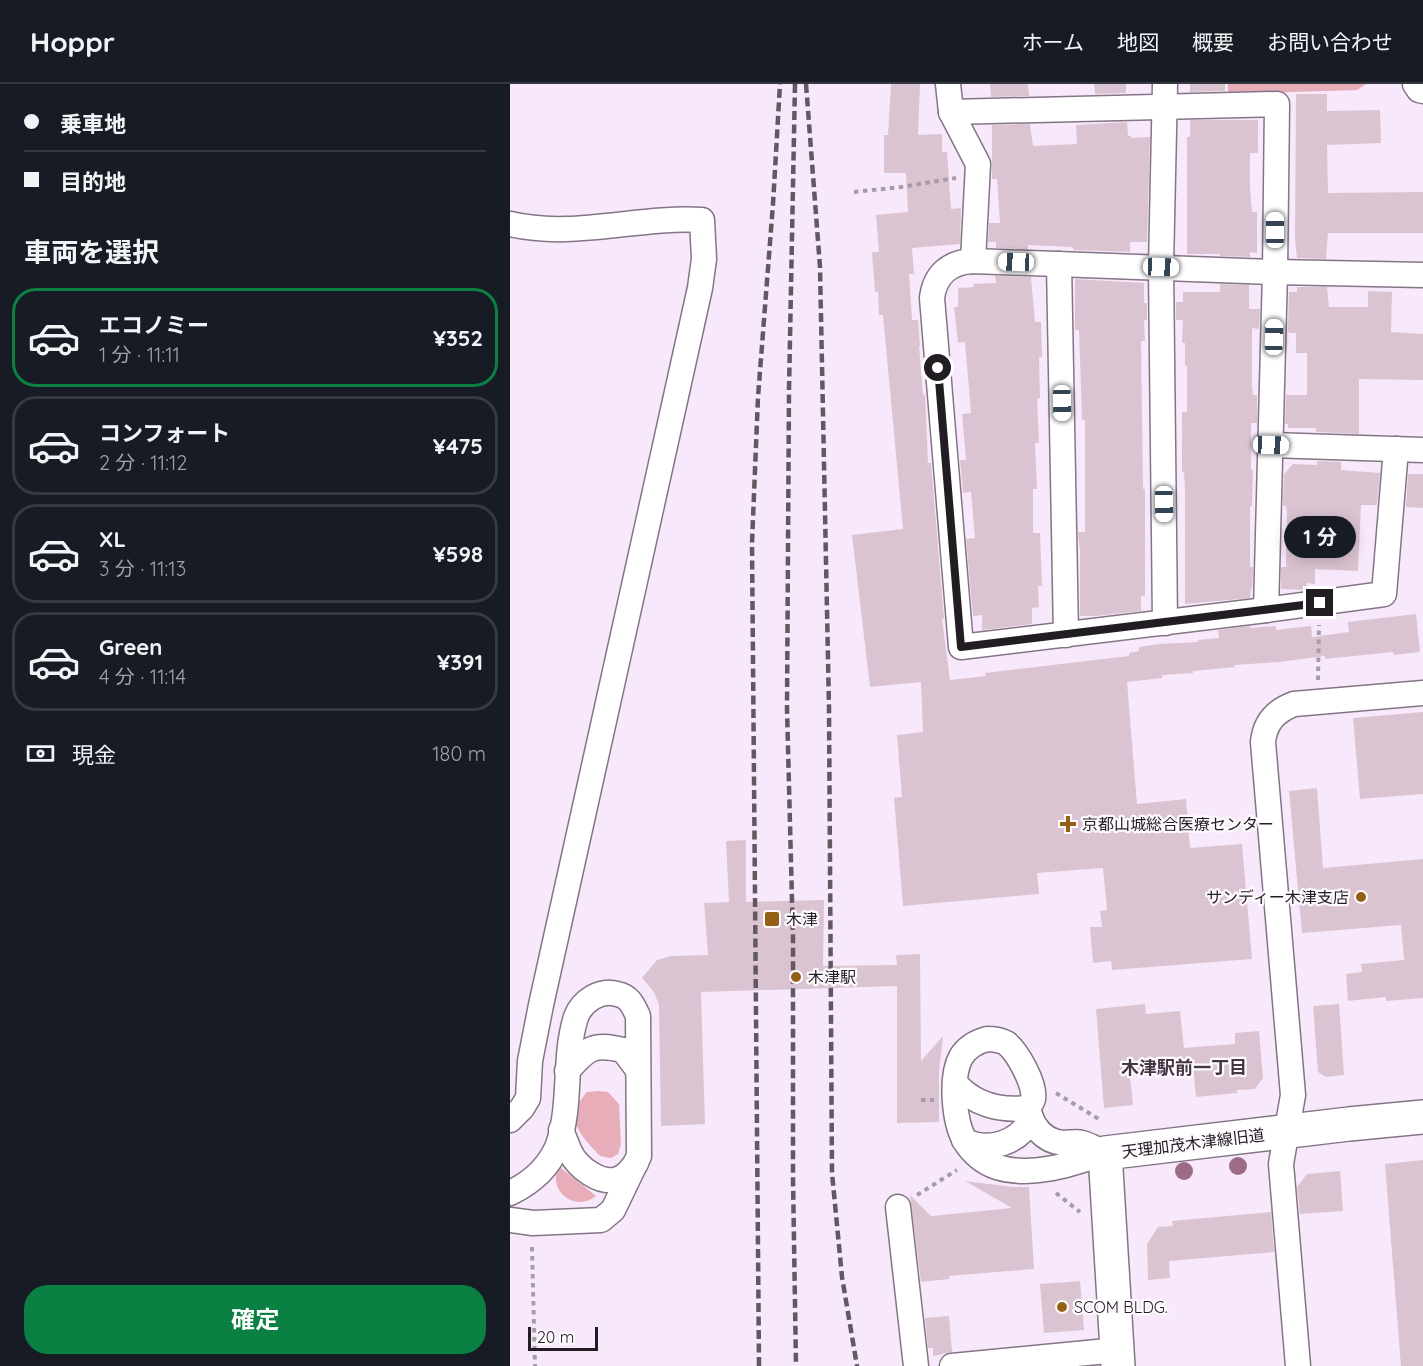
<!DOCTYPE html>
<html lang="ja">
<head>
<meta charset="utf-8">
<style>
	body { margin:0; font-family:Quicksand,"Noto Sans JP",sans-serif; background:#20242c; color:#f1f3f6; height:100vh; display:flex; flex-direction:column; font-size:22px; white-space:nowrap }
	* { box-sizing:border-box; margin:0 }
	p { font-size:20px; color:#9ea1a6 }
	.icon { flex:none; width:33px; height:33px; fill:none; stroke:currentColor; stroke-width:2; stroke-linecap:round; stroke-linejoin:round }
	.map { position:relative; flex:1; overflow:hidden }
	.side { display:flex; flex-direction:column; background:#171b24; width:510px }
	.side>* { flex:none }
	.top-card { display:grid; align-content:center; height:132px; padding:0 24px; background:#171b24 }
	.scale { position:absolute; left:18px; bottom:15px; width:70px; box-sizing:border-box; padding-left:6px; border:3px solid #221c23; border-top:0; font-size:16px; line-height:21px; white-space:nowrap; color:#221c23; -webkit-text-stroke:4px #fefafe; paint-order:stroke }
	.end { position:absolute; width:27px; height:27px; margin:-14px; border:8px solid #221c23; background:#fff; box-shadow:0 0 0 3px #fff }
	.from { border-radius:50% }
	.bubble { position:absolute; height:42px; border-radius:21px; background:#171b24; box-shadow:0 3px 15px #0003; font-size:20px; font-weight:700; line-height:42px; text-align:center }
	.car { position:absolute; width:18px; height:36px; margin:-18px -9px; border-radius:8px; box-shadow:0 0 4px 2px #0007; background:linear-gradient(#fff 24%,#345 0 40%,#fff 0 76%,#345 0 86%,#fff 0) }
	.top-card b { display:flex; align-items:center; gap:21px; height:57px; font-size:22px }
	.top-card b+b { border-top:2px solid #363941 }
	.top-card i { width:15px; height:15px; background:#f1f3f6 }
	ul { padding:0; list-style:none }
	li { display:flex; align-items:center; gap:18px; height:99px; margin:0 12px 9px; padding:0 12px; border:3px solid #363941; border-radius:24px }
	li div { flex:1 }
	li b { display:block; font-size:22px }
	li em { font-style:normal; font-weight:700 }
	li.active { border-color:#0b8043 }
	li>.icon { width:54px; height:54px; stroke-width:1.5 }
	h2 { padding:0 24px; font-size:27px; line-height:72px }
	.pay { display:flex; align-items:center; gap:15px; height:66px; padding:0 24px; font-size:22px }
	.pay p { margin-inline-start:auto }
	.action { display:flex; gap:12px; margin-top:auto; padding:12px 24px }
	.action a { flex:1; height:69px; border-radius:24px; background:#0b8043; color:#fff; font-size:24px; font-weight:700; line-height:69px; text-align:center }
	header { display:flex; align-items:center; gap:36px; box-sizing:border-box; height:84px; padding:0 30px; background:#171b24; border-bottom:2px solid #363941 }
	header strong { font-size:28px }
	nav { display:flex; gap:33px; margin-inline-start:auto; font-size:21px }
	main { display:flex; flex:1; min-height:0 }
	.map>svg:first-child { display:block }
</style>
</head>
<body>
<header>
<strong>Hoppr</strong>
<nav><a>ホーム</a><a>地図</a><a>概要</a><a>お問い合わせ</a></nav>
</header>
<main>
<section class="side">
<div class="top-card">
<b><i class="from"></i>乗車地</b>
<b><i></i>目的地</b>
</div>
<h2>車両を選択</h2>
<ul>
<li class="active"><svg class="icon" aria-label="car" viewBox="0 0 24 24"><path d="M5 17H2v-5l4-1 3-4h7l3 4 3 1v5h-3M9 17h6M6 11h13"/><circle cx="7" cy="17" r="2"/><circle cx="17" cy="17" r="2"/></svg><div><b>エコノミー</b><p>1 分 · 11:11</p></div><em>¥352</em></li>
<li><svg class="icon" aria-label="car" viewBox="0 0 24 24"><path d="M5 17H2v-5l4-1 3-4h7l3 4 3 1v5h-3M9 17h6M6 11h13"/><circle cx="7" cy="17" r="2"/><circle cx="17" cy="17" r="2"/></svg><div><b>コンフォート</b><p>2 分 · 11:12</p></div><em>¥475</em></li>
<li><svg class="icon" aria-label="car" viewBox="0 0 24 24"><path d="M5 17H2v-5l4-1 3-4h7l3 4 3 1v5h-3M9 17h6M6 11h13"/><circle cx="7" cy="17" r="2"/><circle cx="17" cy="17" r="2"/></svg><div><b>XL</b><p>3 分 · 11:13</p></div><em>¥598</em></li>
<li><svg class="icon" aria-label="car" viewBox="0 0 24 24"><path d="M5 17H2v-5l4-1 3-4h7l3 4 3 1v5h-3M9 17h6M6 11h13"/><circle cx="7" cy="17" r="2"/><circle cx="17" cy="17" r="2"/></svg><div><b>Green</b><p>4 分 · 11:14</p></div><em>¥391</em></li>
</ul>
<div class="pay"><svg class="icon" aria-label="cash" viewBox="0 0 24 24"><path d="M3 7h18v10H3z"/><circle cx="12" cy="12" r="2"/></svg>現金<p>180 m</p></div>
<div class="action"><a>確定</a></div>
</section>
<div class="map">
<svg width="913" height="1282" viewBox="0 0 913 1282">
	<rect width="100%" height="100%" fill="#f8e8fb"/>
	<g fill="#e7aeba">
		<path d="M718,0H856L847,6L718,10Z"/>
		<path d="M88,1007L98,1008L109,1020L111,1060L108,1070L101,1074L90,1072C70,1051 53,1034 77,1008Z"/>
		<path d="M48,1084H51L86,1112C66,1128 38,1109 48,1084Z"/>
	</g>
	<g fill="#dbc4d1">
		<path d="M381,0H410L408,51L432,50V68H437L441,125L451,124L450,160L402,164L404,190H399L402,236H408L410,262H409L413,311H415L418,379H421L434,535H432L440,596L476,592L475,589L619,572V569L629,567V563L649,560L688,558V556L709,554L708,546L740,542V544L766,542V546L801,542L802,553L839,548L838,538L906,530L910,568L884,571L883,568L815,575V572L769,578L724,581L725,583L683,587V589L652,591V594L617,598L627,720L676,715L680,764L732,760L742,875L602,886L601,877L583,879L580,843H592L590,827L597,826L593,784L527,789L529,810L393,822L384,714L392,713L387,651L413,648L411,598L360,603L342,451L393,445L373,231H369L368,208H365L362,168H369L366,131L398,128L396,89H374V51H378Z"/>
		<path d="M480,0H518L519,12L481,13Z"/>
		<path d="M584,0H616V9L585,10Z"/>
		<path d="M680,0H715V7L680,8Z"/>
		<path d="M786,10H817V27L870,26L871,59L817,61L818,109L913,108V149H818L816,175L787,174L785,155Z"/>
		<path d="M680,36H748V69H740V105L742,128H747V169L740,168V173L710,172V170H677V53H680Z"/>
		<path d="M617,38L618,52H621V54L640,53L637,158H620V168L564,166L562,163L518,161V165L486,164V158H478L479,139H490L487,95H482V41L520,40L523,62L567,60L566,41Z"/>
		<path d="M485,192L521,193L525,238H531L532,273H529L530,314L527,315L529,359H525L527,405H523V449H530L532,502H528L529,523L522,524V540L472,546V531L463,532L456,455L465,454L461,408L453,409L450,376H456L452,330L461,329L455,258L448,259L444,223H448V204L464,203L463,200L486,199Z"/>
		<path d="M565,195L634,199V219H637V236H634L635,257H631L633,405H635V512H631V527L586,532H570V467L568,448H575V336H572L569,246H565Z"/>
		<path d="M710,200L739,201V225H750L749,245L742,244V303L743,311H747V339H741V386H743L742,422H740V483H743L742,505H741L740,514L675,520V406L674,388H672V328H677V282H675V259H672L673,236H666V218H673V208H710Z"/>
		<path d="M787,203H817L819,223H858V207L882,208L881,248L913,250V296L849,295V350L806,348V344H778V340H775L776,311H797V269H786V249H779L778,245L779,208H787Z"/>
		<path d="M807,377L831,378V386L870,389L867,421H851L848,487L805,485V500L797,499V506L771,505V483H776L777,430L776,422H773L774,390L783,380L807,381Z"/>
		<path d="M898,390H913V424L896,423Z"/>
		<path d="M913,628V710L850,715L843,634Z"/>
		<path d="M807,704L813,784L913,775V914L876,917V913L838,917L836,890L852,888L851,880L894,876L891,841L792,849L779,707Z"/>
		<path d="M236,756V818L314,816L313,882L387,881L386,871L410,870L411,977L433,952L429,988V1038L387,1039V902L191,908L195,1040L151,1042L149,921L144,908L132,894L147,876L161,872L198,871L194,819L219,818L216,757Z"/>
		<path d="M635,920L636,930L670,927L674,964L725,960V949L749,947L753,994L745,1005L727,1006V1009L686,1013L683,982L631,986L632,991L620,992L623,1021L594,1024L586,925Z"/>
		<path d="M829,920L834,991L816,993L808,988L803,922Z"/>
		<path d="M913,1076V1282H891L875,1080Z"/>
		<path d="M830,1087L833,1127L790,1130L787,1103L797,1090Z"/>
		<path d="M455,1097L503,1103H519L524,1185L439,1192V1195L411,1198L400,1111L421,1132L502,1124Z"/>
		<path d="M761,1128L764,1168L659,1177L660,1194L638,1196L637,1160L648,1143L663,1142L662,1137Z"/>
		<path d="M570,1197L574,1246L534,1249L530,1200Z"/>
		<path d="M439,1232L442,1268L423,1272V1264H418L415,1234Z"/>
	</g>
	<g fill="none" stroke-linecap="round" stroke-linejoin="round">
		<g stroke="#847586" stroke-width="27">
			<g id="street">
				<path d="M438,0L441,28"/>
				<path d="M655,0L651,183L655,539"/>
				<path d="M905,0L909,6L913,7"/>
				<path d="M0,140C63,155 128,132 192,136L194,175L190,204L31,921L20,977L18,1014L12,1024L0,1036"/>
				<path d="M463,177L468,80L441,28L767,20L765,188L756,526"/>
				<path d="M549,180L556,551"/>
				<path d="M761,361L913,366"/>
				<path d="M886,365L874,510L756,526L451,563L422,214C425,190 440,178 463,177L765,188L913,191"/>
				<path d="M477,955C483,955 490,956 496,959C507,967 526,1001 523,1015C523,1017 519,1022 518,1024C522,1042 533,1057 553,1059C560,1059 566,1057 572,1059C580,1061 587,1066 595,1069C561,1080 522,1094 487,1083C474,1079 462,1069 455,1057C444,1038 440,993 451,973C457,963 466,958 477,955Z"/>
				<path d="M57,987C78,964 82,959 113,966L128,986"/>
				<path d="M445,999C464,1021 491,1027 518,1024"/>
				<path d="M51,1046C54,1053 57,1061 60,1068C68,1084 91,1101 108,1095C117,1092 121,1085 126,1079"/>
				<path d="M454,1056C478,1069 510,1059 521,1034"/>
				<path d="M0,1109C21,1099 39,1083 48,1061C62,1020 53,974 66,933C72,917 90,905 107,910C119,912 123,921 128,932L129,1072L103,1126L91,1136L23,1139L0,1136"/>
				<path d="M388,1123L406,1282"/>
				<path d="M442,1282L608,1266"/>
				<path d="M788,1282L771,1080L783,1011L753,658C755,639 765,627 784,620L913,609"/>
			</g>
		</g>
		<g stroke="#847586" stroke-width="36">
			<path id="secondary" d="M608,1282L595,1069L839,1040L913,1033"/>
		</g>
		<g stroke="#a79baa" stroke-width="4" stroke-dasharray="4.5 4.5" stroke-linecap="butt">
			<path d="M344,108L391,103L446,94"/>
			<path d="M808,596L809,541"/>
			<path d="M546,1009L592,1037"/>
			<path d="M411,1016H424"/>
			<path d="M546,1109L570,1128"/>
			<path d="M407,1111L447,1086"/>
			<path d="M22,1163L25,1282"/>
		</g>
		<use href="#street" stroke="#fff" stroke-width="24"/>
		<use href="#secondary" stroke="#fff" stroke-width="33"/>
		<g stroke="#615862" stroke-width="4.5" stroke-dasharray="9 4.5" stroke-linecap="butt">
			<path d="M285,0L279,306L277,625L283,855V1094L286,1282"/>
			<path d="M296,0L310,183L319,624L322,1089L332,1193L347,1282"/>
			<path d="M249,1282L242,459L248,313L263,120L270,0"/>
		</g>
	</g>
	<g fill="#9d6b85">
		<circle cx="728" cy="1082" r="9"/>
		<circle cx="674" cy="1087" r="9"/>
	</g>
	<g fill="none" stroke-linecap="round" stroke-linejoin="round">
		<path stroke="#221c23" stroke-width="8" d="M428,284L451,563L810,519"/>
	</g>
	<g fill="#946015" stroke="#fefafe" stroke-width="2">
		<path d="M555 731h6v6h6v6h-6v6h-6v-6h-6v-6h6z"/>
		<circle cx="851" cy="813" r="6"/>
		<rect x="254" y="827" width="16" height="16" rx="3"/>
		<circle cx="286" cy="893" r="6"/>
		<circle cx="552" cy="1223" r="6"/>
	</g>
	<g text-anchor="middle" stroke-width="4.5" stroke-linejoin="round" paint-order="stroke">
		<g font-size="16" fill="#221c23" stroke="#fefafe" text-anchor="start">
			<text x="572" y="746">京都山城総合医療センター</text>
			<text x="839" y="819" text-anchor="end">サンディー木津支店</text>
			<text x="276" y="841">木津</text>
			<text x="298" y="899">木津駅</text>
			<text x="564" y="1229">SCOM BLDG.</text>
		</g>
		<g font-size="16" fill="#221c23" stroke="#fefafe">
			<text transform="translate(683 1059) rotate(-7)" y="6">天理加茂木津線旧道</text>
		</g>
		<g font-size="18" font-weight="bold" fill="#433645" stroke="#fefafe">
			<text x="674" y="990">木津駅前一丁目</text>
		</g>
	</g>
</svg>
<div class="scale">20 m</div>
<i class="end from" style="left:428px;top:284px"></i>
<i class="end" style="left:810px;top:519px"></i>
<div class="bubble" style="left:774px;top:432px;width:72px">1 分</div>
<i class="car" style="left:765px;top:146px;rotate:0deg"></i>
<i class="car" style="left:506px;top:178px;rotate:272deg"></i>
<i class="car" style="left:651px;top:183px;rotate:92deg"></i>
<i class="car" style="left:764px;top:253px;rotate:1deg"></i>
<i class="car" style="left:552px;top:319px;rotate:179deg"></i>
<i class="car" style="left:761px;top:361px;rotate:92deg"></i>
<i class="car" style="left:654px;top:420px;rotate:179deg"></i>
</div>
</main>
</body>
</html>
